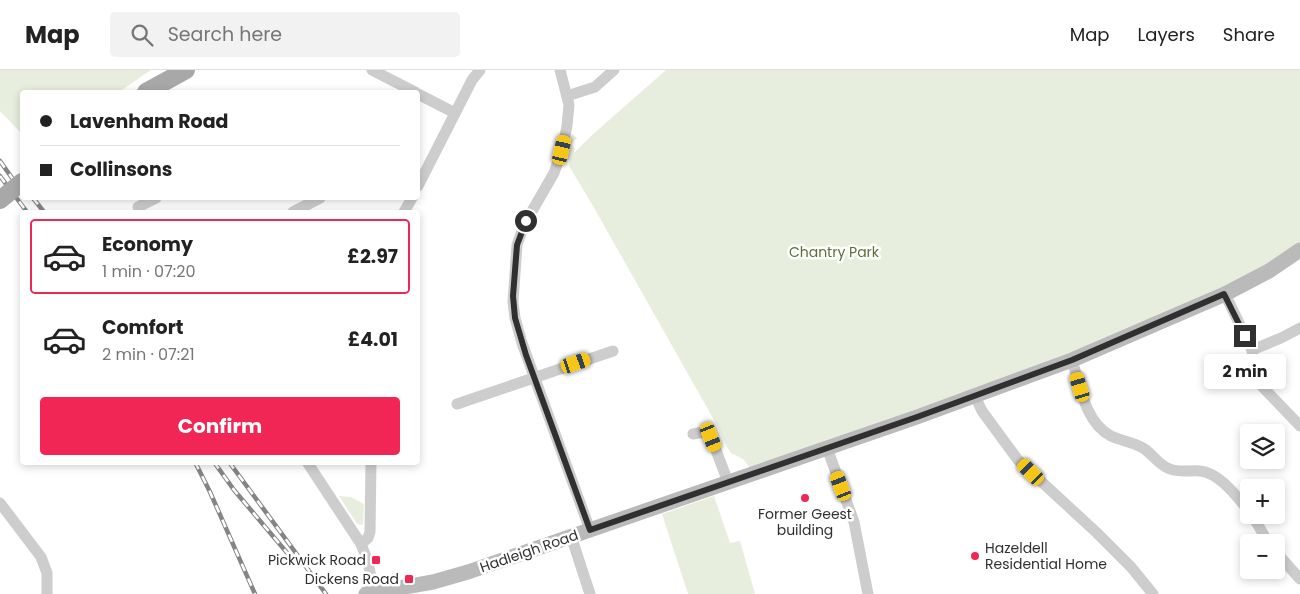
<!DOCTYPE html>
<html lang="en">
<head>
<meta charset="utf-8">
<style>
	body { margin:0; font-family:Poppins,sans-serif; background:#f2f2f2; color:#222; height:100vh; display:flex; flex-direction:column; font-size:19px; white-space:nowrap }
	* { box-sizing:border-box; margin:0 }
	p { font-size:16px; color:#767676 }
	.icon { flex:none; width:28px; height:28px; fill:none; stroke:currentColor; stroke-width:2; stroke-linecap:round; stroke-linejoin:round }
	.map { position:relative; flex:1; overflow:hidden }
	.drawer { position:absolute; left:20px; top:140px; width:400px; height:255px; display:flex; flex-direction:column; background:#fff; border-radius:5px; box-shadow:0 2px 8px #0003 }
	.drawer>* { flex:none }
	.top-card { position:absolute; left:20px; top:20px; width:400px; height:110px; border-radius:5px; box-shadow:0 2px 8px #0003; display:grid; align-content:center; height:110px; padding:0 20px; background:#fff }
	.controls { position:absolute; left:1240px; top:354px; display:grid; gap:10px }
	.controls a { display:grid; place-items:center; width:45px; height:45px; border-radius:5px; background:#fff; box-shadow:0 2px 8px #0003; font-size:25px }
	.end { position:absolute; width:22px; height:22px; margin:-11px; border:6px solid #303030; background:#fff; box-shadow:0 0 0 2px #fff }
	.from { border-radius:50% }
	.bubble { position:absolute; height:35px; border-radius:5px; background:#fff; box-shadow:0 2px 8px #0003; font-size:16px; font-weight:700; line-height:35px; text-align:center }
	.car { position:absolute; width:15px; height:30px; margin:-15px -8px; border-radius:6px; box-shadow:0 0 4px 1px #0007; background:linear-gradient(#f5c518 24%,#345 0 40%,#f5c518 0 76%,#345 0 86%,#f5c518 0) }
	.top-card b { display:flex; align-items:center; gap:18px; height:48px; font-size:19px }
	.top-card b+b { border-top:1px solid #e0e0e0 }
	.top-card i { width:12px; height:12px; background:#222 }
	ul { padding:9px 0 0; list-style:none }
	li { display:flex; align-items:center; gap:15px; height:75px; margin:0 10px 8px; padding:0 10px; border:2px solid transparent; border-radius:5px }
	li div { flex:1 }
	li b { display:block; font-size:19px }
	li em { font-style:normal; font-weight:700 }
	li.active { border-color:#f22655 }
	li>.icon { width:45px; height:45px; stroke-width:1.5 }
	.cta { display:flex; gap:10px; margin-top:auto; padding:10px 20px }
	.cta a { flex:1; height:58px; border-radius:5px; background:#f22655; color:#fff; font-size:20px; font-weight:700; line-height:58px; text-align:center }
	header { display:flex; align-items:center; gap:30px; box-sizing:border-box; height:70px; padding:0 25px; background:#fff; border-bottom:1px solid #e0e0e0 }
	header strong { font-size:24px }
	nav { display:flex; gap:28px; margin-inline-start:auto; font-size:18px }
	.search { width:350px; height:45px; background:#f2f2f2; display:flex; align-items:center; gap:12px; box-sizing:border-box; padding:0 18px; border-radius:5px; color:#767676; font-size:19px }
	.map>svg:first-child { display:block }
</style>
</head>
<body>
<header>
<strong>Map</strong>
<div class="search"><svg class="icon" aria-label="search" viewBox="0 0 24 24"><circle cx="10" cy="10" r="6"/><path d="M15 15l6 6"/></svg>Search here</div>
<nav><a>Map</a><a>Layers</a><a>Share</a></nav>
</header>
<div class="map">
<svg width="1300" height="524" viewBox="0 0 1300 524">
	<rect width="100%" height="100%" fill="#fff"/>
	<g fill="#e8eedd">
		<path d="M0,0H151L119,22H22V64L0,41Z"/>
		<path d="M666,0H1300V173L1269,201L1072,290L754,403L743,389L731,383L727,377L718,357L593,136L569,96L570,91L566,88L572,64L577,68L571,74L575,79L574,83L591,66Z"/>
		<path d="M339,426L351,427L364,434L363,455L357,454Z"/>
		<path d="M714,426L730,473L740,471L755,524H688L662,444Z"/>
	</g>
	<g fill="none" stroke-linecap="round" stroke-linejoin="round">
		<g stroke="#cdcdcd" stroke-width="11">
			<path d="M372,0L415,22"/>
			<path d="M560,0L569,35L567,56L562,80L554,103L524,155L517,175L513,232L515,248L522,273L590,460"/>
			<path d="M418,24L455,43"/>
			<path d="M567,26L595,17L614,0"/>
			<path d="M418,116L472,10L480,0"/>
			<path d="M138,137L156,128"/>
			<path d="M293,142L320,128"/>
			<path d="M404,142L412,128"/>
			<path d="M1225,224L1252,280L1257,311L1300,356"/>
			<path d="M1252,280L1281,268L1300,258"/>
			<path d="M1072,290C1080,315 1085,353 1111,366C1122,371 1133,372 1143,378C1153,384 1158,395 1170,399C1180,403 1190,400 1200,401C1220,403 1237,427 1249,441"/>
			<path d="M975,326L982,341L1018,390L1097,463L1131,497L1153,524"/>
			<path d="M457,334L613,281"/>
			<path d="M693,364L704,362L711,367L728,412"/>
			<path d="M827,378L854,452L868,524"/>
			<path d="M307,392L361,474L368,492L374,522"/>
			<path d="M0,433L41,487L47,503V524"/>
			<path d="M1252,445L1268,472"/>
			<path d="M571,466L590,524"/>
			<path d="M361,474L368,468L370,462L371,392"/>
			<path d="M1276,482L1300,509"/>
		</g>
		<path stroke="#bababa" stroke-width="15" d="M366,524L433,512L468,502L917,347L1072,290L1225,224L1269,201L1300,180"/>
		<path stroke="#a8a8a8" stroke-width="18" d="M146,22L186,0"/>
		<g stroke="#858585" stroke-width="4.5">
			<g id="rail">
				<path d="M0,91L22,122"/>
				<path d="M0,106L27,142"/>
				<path d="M33,128L44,142"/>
				<path d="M195,392L210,422L255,524"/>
				<path d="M214,392L234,420L294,491"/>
				<path d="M229,392L326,524"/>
			</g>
		</g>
		<use href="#rail" stroke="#fff" stroke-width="2.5" stroke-dasharray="8" stroke-linecap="butt"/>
		<path stroke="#a8a8a8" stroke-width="18" d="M0,130L22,112"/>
	</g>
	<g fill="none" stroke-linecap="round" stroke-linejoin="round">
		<path stroke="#303030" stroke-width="6" d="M526,151L517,175L513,226L515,248L526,285L590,460L917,347L1072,290L1224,224L1245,266"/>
	</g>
	<g fill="#f22655" stroke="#fff" stroke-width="2">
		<circle cx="805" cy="428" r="5"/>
		<circle cx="975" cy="486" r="5"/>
		<rect x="371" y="485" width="10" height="10" rx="2.5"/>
		<rect x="404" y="504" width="10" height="10" rx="2.5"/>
	</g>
	<g text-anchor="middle" stroke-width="5" stroke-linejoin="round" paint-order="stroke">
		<g font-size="14" fill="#5b6f39" stroke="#fff">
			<text x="834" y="187">Chantry Park</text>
		</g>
		<g font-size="14" fill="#303030" stroke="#fff" text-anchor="end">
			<text x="805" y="449" text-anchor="middle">Former Geest<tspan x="805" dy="16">building</tspan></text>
			<text x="985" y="483" text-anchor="start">Hazeldell<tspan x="985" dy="16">Residential Home</tspan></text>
			<text x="366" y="495">Pickwick Road</text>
			<text x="399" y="514">Dickens Road</text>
		</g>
		<g font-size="14" fill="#303030" stroke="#fff">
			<text transform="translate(529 481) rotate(-19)" y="5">Hadleigh Road</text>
		</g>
	</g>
</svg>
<div class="controls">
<a><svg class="icon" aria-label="layers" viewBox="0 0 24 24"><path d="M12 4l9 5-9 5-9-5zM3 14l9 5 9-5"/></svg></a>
<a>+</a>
<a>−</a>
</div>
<i class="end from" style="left:526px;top:151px"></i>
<i class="end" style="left:1245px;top:266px"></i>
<div class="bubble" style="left:1204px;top:284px;width:82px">2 min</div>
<i class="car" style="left:562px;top:80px;rotate:13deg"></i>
<i class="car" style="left:576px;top:293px;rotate:71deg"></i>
<i class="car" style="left:1080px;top:317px;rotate:343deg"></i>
<i class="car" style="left:711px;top:367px;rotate:158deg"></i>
<i class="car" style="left:1031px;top:402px;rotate:315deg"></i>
<i class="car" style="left:841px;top:416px;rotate:339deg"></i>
<div class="top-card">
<b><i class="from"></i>Lavenham Road</b>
<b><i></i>Collinsons</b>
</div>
<section class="drawer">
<ul>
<li class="active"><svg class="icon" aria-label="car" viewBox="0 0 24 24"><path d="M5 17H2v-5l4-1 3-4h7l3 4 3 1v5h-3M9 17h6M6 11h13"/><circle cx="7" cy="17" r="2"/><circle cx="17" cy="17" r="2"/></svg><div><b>Economy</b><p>1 min · 07:20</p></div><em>£2.97</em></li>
<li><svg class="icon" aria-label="car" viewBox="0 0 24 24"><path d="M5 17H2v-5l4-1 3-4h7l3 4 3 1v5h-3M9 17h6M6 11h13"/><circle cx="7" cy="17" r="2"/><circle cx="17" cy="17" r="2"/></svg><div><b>Comfort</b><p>2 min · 07:21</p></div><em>£4.01</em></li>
</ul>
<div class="cta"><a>Confirm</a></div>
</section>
</div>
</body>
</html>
